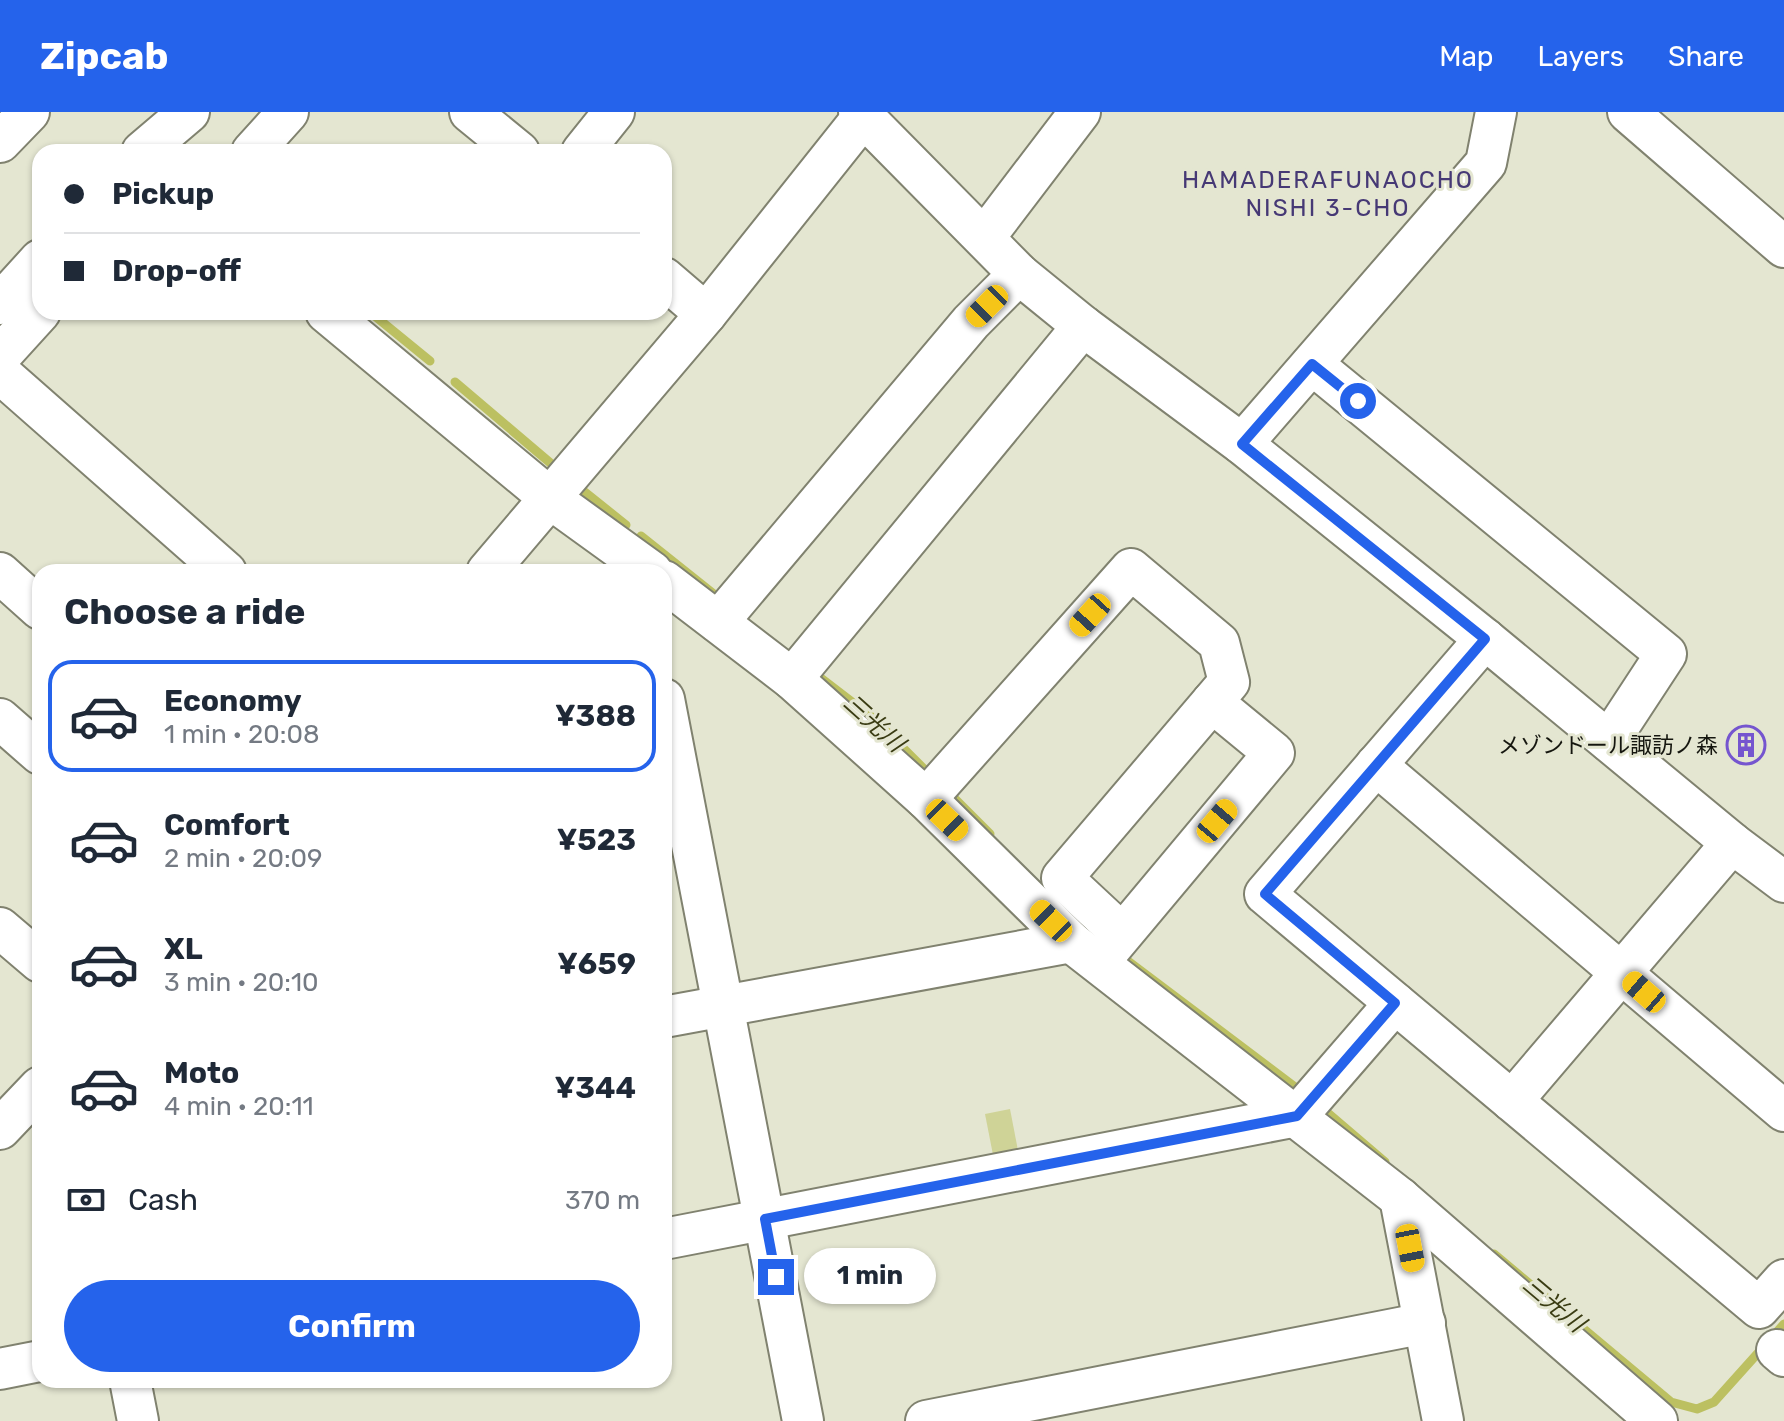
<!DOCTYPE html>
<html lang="en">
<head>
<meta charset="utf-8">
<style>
	body { margin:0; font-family:Rubik,"Noto Sans JP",sans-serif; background:#f6f6f7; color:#1f2937; height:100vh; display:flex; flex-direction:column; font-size:30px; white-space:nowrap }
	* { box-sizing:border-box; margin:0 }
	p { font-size:26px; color:#747a83 }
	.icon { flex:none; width:44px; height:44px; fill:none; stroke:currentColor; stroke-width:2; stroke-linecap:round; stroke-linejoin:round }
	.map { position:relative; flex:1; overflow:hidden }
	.details { position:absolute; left:32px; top:452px; width:640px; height:824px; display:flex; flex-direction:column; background:#fff; border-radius:24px; box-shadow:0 2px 6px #0004 }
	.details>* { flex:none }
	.top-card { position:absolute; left:32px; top:32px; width:640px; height:176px; border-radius:24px; box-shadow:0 2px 6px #0004; display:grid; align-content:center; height:176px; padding:0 32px; background:#fff }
	.end { position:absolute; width:36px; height:36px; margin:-18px; border:10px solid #2563eb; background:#fff; box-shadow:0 0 0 4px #fff }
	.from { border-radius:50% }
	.bubble { position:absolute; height:56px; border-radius:28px; background:#fff; box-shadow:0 2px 6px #0004; font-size:26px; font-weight:700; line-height:56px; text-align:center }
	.car { position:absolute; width:24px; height:48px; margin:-24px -12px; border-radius:10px; box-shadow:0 0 6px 2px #0007; background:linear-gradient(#f5c518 24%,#345 0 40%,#f5c518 0 76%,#345 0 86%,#f5c518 0) }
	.top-card b { display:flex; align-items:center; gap:28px; height:76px; font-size:30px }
	.top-card b+b { border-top:2px solid #e0e1e3 }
	.top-card i { width:20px; height:20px; background:#1f2937 }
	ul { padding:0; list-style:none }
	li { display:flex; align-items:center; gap:24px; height:112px; margin:0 16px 12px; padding:0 16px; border:4px solid transparent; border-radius:24px }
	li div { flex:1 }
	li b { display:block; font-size:30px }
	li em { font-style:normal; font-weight:700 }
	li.current { border-color:#2563eb }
	li>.icon { width:72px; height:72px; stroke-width:1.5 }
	h2 { padding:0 32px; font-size:36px; line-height:96px }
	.pay { display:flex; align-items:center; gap:20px; height:88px; padding:0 32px; font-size:30px }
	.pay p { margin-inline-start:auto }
	.cta { display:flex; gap:16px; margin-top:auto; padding:16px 32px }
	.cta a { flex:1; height:92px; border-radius:48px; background:#2563eb; color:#fff; font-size:32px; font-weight:700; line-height:92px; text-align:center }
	header { display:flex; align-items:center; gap:48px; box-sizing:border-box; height:112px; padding:0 40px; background:#2563eb; color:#fff }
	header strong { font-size:38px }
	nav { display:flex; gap:44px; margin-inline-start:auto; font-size:28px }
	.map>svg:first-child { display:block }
</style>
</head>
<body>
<header>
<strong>Zipcab</strong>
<nav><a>Map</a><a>Layers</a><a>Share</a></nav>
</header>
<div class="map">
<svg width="1784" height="1309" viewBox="0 0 1784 1309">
	<rect width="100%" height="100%" fill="#e4e6d1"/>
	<path fill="#cfd397" d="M1010,997L1020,1049L995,1053L985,1002Z"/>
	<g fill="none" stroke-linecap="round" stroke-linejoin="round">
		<g stroke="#bcc061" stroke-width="9">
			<path d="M370,200L430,249"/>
			<path d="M455,270L561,360"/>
			<path d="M581,377L626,413"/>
			<path d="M641,424L715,483"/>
			<path d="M813,560L873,606L933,666"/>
			<path d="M950,682L990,722"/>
			<path d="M1120,843L1303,981"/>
			<path d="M1323,997L1385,1050"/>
			<path d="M1494,1142L1671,1290L1697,1297L1714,1290L1784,1212"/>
		</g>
		<g stroke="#80826f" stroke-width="44">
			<g id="minor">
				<path d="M470,0L519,40"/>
				<path d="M859,0L1019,162L1083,214L1242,332L1485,527L1732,731L1784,770"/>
				<path d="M1628,0L1784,135"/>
				<path d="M0,30L29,0"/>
				<path d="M142,40L189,0"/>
				<path d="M252,40L288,0"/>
				<path d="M582,40L614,0"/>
				<path d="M984,126L1080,0"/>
				<path d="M664,166L706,202"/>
				<path d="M0,192L40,148"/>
				<path d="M326,200L551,387L652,460"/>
				<path d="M0,244L40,200"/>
				<path d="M1312,252L1666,542L1609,629"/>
				<path d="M0,261L226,460"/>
				<path d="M1242,332L1486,51L1496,0"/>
				<path d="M487,460L706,202L867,0"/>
				<path d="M0,461L40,497"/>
				<path d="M664,469L792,567L926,687L1071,830L1400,1086L1657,1309"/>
				<path d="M718,510L971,210L1019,162"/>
				<path d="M1485,527L1265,782L1759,1196L1784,1168"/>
				<path d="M792,567L1083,214"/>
				<path d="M664,587L803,1309"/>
				<path d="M0,607L40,642"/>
				<path d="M1376,653L1784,999"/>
				<path d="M926,687L1131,457L1219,531L1229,570L1062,766L1121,821"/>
				<path d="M0,816L40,850"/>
				<path d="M1105,843L1274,641L1212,590"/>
				<path d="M664,905L1071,830"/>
				<path d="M1512,989L1732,731"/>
				<path d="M0,1017L40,975"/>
				<path d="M1400,1086L1443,1309"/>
				<path d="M664,1127L1297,1004L1395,891"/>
				<path d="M1777,1238L1784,1244"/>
				<path d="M0,1257L40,1249"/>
				<path d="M130,1268L138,1309"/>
				<path d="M926,1309L1425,1211"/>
			</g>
		</g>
		<use href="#minor" stroke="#fff" stroke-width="40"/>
	</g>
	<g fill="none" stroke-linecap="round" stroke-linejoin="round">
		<path stroke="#2563eb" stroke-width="10" d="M776,1165L765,1107L1297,1004L1395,891L1265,782L1485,527L1242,332L1312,252L1358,289"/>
	</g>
	<defs>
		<g id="building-ring" transform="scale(2)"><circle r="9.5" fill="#e4e6d1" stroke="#7555cf" stroke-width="1.5"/><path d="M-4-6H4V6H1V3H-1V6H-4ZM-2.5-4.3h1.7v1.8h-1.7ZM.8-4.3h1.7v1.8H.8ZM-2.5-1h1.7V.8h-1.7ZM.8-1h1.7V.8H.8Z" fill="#7555cf"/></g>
	</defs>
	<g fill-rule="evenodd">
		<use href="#building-ring" x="1746" y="633"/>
	</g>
	<g text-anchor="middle" stroke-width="6" stroke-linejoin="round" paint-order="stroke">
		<g font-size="22" fill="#15160f" stroke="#e4e6d1" text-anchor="end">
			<text x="1718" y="641">メゾンドール諏訪ノ森</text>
		</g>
		<g font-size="24" letter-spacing="2" fill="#463975" stroke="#e4e6d1">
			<text x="1328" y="76">HAMADERAFUNAOCHO<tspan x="1328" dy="28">NISHI 3-CHO</tspan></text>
		</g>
		<g font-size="24" font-style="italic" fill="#3a3c13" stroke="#e4e6d1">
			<text transform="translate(874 611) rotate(42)" y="8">三光川</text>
			<text transform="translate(1554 1192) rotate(40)" y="8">三光川</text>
		</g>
	</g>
</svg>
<i class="end from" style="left:1358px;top:289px"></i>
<i class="end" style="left:776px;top:1165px"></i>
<div class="bubble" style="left:804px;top:1136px;width:132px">1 min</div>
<i class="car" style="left:987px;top:194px;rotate:225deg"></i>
<i class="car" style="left:1090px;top:503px;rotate:222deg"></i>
<i class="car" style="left:947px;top:708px;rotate:134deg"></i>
<i class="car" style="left:1217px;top:709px;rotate:40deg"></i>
<i class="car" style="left:1051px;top:809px;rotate:314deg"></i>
<i class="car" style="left:1644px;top:880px;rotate:311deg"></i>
<i class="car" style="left:1410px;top:1136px;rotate:169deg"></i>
<div class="top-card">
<b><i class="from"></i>Pickup</b>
<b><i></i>Drop-off</b>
</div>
<section class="details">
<h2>Choose a ride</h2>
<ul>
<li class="current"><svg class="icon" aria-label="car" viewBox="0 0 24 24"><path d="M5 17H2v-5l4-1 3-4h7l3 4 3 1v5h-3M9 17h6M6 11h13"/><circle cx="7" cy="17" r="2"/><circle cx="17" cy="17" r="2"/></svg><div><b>Economy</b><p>1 min · 20:08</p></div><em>¥388</em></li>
<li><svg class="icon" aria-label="car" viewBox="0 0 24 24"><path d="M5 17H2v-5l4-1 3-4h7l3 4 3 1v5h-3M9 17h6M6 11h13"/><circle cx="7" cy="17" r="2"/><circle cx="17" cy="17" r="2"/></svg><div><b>Comfort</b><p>2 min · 20:09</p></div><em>¥523</em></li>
<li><svg class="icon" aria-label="car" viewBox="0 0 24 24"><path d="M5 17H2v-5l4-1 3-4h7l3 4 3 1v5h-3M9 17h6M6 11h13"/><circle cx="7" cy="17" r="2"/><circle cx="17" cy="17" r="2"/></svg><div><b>XL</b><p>3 min · 20:10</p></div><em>¥659</em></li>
<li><svg class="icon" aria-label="car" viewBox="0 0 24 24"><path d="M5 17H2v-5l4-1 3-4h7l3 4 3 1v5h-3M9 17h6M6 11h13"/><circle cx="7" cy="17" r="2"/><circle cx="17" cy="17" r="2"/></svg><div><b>Moto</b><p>4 min · 20:11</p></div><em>¥344</em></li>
</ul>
<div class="pay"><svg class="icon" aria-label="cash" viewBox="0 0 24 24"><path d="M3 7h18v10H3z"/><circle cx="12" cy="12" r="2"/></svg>Cash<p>370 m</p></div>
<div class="cta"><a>Confirm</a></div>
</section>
</div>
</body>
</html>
